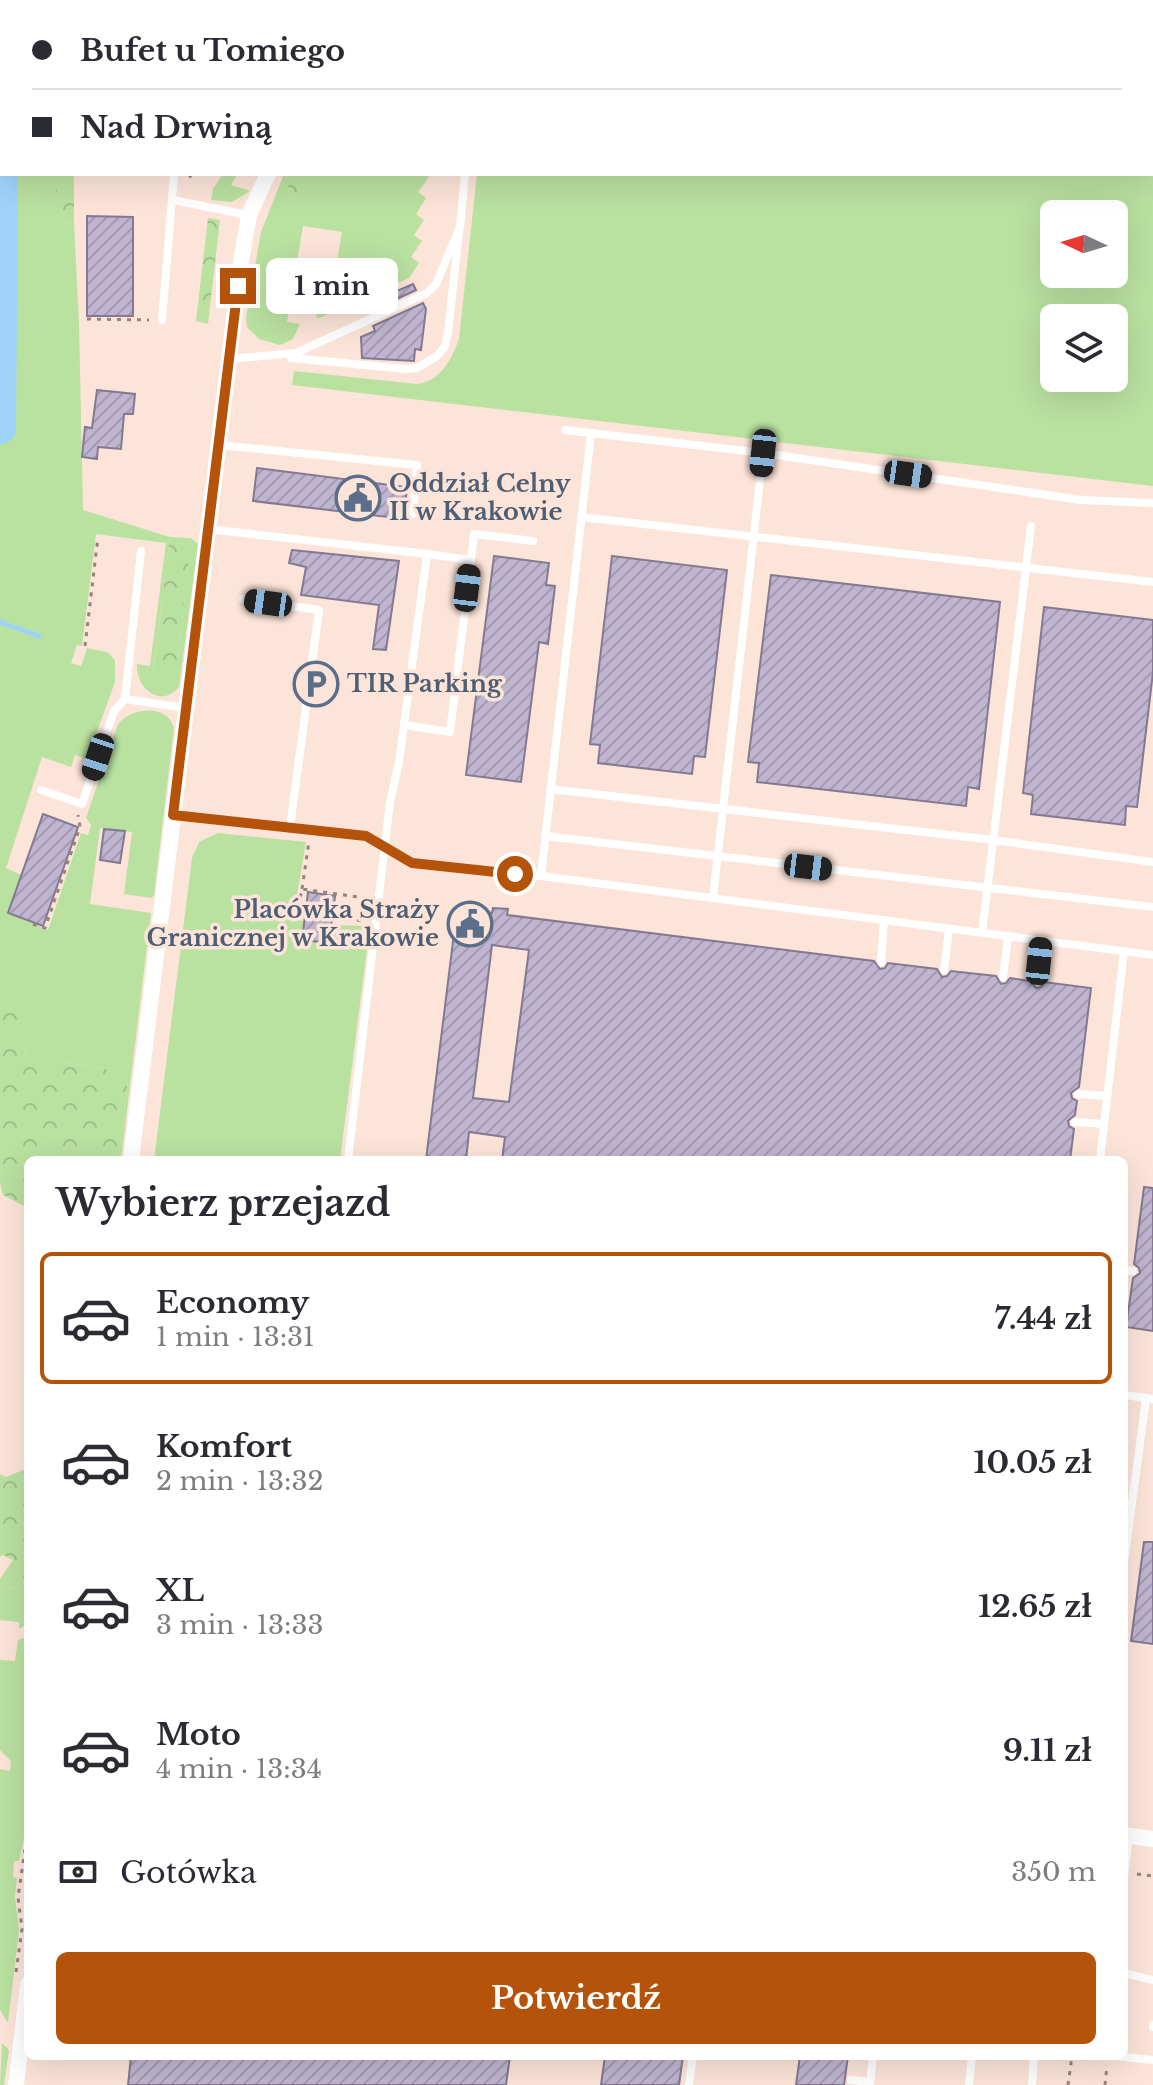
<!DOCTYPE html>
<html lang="pl">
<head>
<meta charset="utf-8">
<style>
	body { margin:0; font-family:"Libre Baskerville",serif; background:#f7f7f7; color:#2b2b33; height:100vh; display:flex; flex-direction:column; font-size:30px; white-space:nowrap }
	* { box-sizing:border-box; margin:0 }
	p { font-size:26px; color:#7c7c81 }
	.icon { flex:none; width:44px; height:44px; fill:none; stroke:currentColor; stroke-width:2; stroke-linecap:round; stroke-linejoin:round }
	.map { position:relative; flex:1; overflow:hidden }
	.panel { position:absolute; left:24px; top:1156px; width:1104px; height:904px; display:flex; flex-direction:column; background:#fff; border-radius:12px; box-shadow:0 8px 32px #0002 }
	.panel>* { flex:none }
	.guide { position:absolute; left:0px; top:0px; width:1154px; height:176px; box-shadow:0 8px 32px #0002; display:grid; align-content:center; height:176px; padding:0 32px; background:#fff }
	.needle { width:52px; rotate:274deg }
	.fabs { position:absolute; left:1040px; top:200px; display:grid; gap:16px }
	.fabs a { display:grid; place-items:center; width:88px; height:88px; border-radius:12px; background:#fff; box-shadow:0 8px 32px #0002; font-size:40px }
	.end { position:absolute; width:36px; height:36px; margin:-18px; border:10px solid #b45309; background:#fff; box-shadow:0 0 0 4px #fff }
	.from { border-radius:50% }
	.bubble { position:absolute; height:56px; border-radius:12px; background:#fff; box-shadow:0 8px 32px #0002; font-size:26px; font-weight:700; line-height:56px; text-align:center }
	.car { position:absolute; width:24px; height:48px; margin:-24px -12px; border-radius:10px; box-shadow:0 0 6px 2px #0007; background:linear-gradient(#222 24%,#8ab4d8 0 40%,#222 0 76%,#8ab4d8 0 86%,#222 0) }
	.guide b { display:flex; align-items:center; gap:28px; height:76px; font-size:30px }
	.guide b+b { border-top:2px solid #e1e1e2 }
	.guide i { width:20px; height:20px; background:#2b2b33 }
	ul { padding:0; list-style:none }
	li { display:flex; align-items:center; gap:24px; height:132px; margin:0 16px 12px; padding:0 16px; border:4px solid transparent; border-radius:12px }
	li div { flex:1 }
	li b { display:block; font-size:30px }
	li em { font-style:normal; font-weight:700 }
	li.selected { border-color:#b45309 }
	li>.icon { width:72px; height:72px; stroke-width:1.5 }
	h2 { padding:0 32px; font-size:36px; line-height:96px }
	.pay { display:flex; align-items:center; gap:20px; height:88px; padding:0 32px; font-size:30px }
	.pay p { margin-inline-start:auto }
	.primary-button { display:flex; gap:16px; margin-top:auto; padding:16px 32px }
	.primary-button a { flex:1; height:92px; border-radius:12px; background:#b45309; color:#fff; font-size:32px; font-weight:700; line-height:92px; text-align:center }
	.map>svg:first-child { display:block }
</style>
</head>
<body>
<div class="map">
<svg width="1153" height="2085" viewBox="0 0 1153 2085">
	<defs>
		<pattern id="forest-crowns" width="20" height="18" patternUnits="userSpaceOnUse" patternTransform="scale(2)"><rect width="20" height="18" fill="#b9e1a0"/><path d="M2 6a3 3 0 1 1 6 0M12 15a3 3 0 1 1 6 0" fill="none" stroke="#9ec089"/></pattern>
		<pattern id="building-hatch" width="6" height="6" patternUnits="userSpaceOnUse" patternTransform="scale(2)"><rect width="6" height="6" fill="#bfb5d0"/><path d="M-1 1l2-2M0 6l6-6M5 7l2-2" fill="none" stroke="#a49bb1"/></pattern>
	</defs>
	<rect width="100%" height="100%" fill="#fce4d8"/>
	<g fill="#b9e1a0" fill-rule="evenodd">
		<path d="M0,0H75L2,2V174H56V222L74,223L79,324L83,510L170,537L153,670L178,659L191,538L198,544L179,687C161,709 135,688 137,664L150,666L166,543L96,534L82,646L77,645L71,663L81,666L87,648L107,652L115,660V682L87,759L75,755L71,767L42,757L6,868L21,875L8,913L48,930L81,833L88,835L91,825L86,818L118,724C132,707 168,704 174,728L154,895L152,898L124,894L132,832L100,828L90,904L151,913L121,1160H118L128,1079L103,1068L26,1057L20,1017L0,1007Z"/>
		<path d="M605,0H1153V486L292,385L294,371L417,384C441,381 451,360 459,339L477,174H1152V2H602ZM1054,214H1114V274H1054ZM1054,318H1114V378H1054Z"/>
		<path d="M223,174H237L231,185L250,191L232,202L211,200L213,189Z"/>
		<path d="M284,174H286L289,193L306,192L319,174H425L429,177L418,192L426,198L416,214L424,220L414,235L422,241L411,257L419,263L409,278L319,318L316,316L317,306L329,307L342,232L303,226L287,322L300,324L293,339L280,345L259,339L247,327L246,318L261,232Z"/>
		<path d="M218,833L306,842L293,919L304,921L302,940L328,943L331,925L370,926L340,1160H154L192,858L199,842Z"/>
		<path d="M28,1584V1624L19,1629V1622L0,1620V1591Z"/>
		<path d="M28,1636V1820L19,1861H14L13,1877L17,1878L15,1897L19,1930L8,2023L0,2010V1769L10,1771L11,1761L0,1750V1660L15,1661L18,1640Z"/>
		<path d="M2,2043L9,2050L4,2085H0Z"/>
	</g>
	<g fill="url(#forest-crowns)">
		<path d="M56,174H74V223L56,222Z"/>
		<path d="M286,174H319L302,201L289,193Z"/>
		<path d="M208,218L220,220L208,324L196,321Z"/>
		<path d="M170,537L191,538L178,660L153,671Z"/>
		<path d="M0,1007L20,1016L26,1057L103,1068L128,1079L118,1160H28V1208L3,1195L0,1183Z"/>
		<path d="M28,1468V1584L0,1591V1579L13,1560L3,1555L0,1557V1474L6,1477Z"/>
	</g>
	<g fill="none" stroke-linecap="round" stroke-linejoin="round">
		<path stroke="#9fd3fc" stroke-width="5" d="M0,622L39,636"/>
		<g stroke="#9fd3fc" stroke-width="32">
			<path d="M2,0V14"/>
			<path d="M0,428L2,174"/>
		</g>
	</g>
	<g fill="url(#building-hatch)" stroke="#837992" stroke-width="2" fill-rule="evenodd">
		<path d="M87,216L133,217V316H87Z"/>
		<path d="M413,284L416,290L367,313L364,305Z"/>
		<path d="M423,303L426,309L421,350L415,349L414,361L362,358L361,337L375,331L373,326Z"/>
		<path d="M97,390L135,394L133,414H124L121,449L98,447L97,459L82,457L85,427L92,428Z"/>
		<path d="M257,468L407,487L404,519L253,501Z"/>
		<path d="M292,550L399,561L386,650L373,649L379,605L301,595L306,567L289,563Z"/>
		<path d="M494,556L549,563L546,585L555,586L548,644L539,642L521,782L466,775Z"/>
		<path d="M612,556L727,570L705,757L694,756L692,774L598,763L600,745L590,744Z"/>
		<path d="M771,575L1000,602L979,789L968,787L966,806L757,782L759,763L748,762Z"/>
		<path d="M1044,607L1153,620V672L1137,807L1126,806L1125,825L1031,814L1033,795L1023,793Z"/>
		<path d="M43,814L78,827L43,926L8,913Z"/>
		<path d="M104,829L125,831L120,863L100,860Z"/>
		<path d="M308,892L335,896L329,943L302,940Z"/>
		<path d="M493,908L508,909L507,915L874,961L880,969L885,968L888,963L937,969L942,977L947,976L951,971L996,976L1001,984L1006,983L1010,978L1030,981L1036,988L1041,987L1044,982L1091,988L1079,1087L1071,1093L1072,1098L1077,1101L1075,1115L1068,1121L1069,1126L1074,1129L1070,1160H502L505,1137L469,1132L466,1160H426L457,909L492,913ZM492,945L529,950L509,1102L473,1098Z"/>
		<path d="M1144,1187L1153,1188V1331L1126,1327L1133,1278L1140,1273L1139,1268L1134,1264Z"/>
		<path d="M1144,1542H1153V1644L1131,1641Z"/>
		<path d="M131,2056H510L506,2085H128Z"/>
		<path d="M605,2056H683L679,2085H601Z"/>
		<path d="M800,2056H848L844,2085H796Z"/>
	</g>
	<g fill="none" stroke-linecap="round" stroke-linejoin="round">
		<g stroke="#96847b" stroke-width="3" stroke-dasharray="4 6" stroke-linecap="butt">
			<path d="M230,2L240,0"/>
			<path d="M382,2L383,0"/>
			<path d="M189,174L191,178"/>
			<path d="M87,319L149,320"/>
			<path d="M85,646L98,537"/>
			<path d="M302,889L309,841"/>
			<path d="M296,917L302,889L365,898"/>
			<path d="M337,918L365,921"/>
			<path d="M33,924L45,928L80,827L78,815"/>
			<path d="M1137,1874L1153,1876"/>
			<path d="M16,1972L22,1929L18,1897L28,1829"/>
			<path d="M1068,2085L1072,2056"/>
			<path d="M1105,2085L1107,2065"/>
		</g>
		<g stroke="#fff" stroke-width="8">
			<path d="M184,0L185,2"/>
			<path d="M271,0V2"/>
			<path d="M408,0L409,2"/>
			<path d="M582,2L585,0"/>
			<path d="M173,200L248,215"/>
			<path d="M162,320L174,174"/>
			<path d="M291,358L406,369L417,368L437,356L445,346L448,332L459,232"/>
			<path d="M229,359L296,353L427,293L436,284L460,227L465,174"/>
			<path d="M565,430L763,453L1081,500L1153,503"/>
			<path d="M219,445L417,465L413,514"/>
			<path d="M581,517L1153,582"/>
			<path d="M208,529L427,554"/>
			<path d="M243,599L319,610L290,827"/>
			<path d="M125,699L185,708"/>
			<path d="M404,725L450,732L471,560"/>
			<path d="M550,789L993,840L1153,862"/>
			<path d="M41,790L82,804L114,711L125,699L141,551"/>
			<path d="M173,815L366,836L412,863L541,876L1153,955"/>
			<path d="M545,836L1153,907"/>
			<path d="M541,876L591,433"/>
			<path d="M713,898L763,453"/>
			<path d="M982,933L1031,526"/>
			<path d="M881,962L884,920"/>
			<path d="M944,970L949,929"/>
			<path d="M1003,977L1008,936"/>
			<path d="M1037,981L1041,940"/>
			<path d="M1078,1094L1107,1096"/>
			<path d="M1075,1122L1104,1124"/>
			<path d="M348,1160L390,802L399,762L427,554L471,560L474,534L533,541"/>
			<path d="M1100,1160L1124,951"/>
			<path d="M1124,1270L1133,1271"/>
			<path d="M1124,1395L1153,1399"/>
			<path d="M1124,1563L1146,1398"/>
			<path d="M1124,1877L1129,1836"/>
			<path d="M1124,1973L1153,1980"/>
			<path d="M1153,2027V2025"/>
			<path d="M1116,2056L1153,2060"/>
			<path d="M851,2080L870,2082"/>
			<path d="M1032,2084L1034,2056"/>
			<path d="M689,2085L693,2056"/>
			<path d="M870,2085L873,2056"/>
			<path d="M969,2085L972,2056"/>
		</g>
		<g stroke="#fff" stroke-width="16">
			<path d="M468,2L471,0"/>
			<path d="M131,1160L241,261L249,215L268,174"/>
			<path d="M1124,1835L1153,1839"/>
			<path d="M16,2085L28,1984"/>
		</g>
	</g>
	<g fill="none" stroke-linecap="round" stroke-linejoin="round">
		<path stroke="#b45309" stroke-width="10" d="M238,286L173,815L366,836L412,863L515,874"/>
	</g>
	<defs>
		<g id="civic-ring" transform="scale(2.3)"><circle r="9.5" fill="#fce4d8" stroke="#5c6f8a" stroke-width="1.5"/><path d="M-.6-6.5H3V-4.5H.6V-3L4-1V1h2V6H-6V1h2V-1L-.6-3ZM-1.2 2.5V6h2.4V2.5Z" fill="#5c6f8a"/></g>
		<g id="parking-ring" transform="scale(2.3)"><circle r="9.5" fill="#fce4d8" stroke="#5c6f8a" stroke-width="1.5"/><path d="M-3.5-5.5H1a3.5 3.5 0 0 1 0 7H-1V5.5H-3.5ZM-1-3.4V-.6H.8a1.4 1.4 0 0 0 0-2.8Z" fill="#5c6f8a"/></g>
	</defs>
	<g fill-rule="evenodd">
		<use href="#civic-ring" x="358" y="498"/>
		<use href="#parking-ring" x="316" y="684"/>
		<use href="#civic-ring" x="470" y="924"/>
	</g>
	<g text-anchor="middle" stroke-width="7" stroke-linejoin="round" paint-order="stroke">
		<g font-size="24" font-weight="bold" fill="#4e5e75" stroke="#fce4d8" text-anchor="start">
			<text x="389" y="492">Oddział Celny<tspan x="389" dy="28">II w Krakowie</tspan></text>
			<text x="347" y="692">TIR Parking</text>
			<text x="439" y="918" text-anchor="end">Placówka Straży<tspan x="439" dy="28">Granicznej w Krakowie</tspan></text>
		</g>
	</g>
</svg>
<div class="fabs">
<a><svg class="needle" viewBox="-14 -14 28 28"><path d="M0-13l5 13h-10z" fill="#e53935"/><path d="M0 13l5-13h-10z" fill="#7c7c81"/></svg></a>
<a><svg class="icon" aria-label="layers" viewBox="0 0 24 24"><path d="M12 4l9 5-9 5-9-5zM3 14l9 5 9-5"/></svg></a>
</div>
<i class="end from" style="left:515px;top:874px"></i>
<i class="end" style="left:238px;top:286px"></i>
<div class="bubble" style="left:266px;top:258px;width:132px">1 min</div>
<i class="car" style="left:763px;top:453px;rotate:186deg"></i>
<i class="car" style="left:908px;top:474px;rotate:98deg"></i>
<i class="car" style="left:467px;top:588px;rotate:7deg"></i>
<i class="car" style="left:268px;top:603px;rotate:278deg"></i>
<i class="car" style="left:98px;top:757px;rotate:198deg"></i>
<i class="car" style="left:808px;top:867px;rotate:97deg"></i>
<i class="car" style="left:1039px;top:961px;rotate:6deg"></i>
<div class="guide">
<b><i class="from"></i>Bufet u Tomiego</b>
<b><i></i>Nad Drwiną</b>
</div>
<section class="panel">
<h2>Wybierz przejazd</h2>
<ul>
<li class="selected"><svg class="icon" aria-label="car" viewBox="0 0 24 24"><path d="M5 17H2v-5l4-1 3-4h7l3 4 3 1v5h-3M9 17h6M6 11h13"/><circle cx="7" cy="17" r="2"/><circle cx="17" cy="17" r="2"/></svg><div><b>Economy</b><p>1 min · 13:31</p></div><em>7.44 zł</em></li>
<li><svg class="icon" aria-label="car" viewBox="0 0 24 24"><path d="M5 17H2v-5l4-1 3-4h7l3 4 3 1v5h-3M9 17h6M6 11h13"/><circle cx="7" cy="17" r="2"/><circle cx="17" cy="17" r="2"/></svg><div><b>Komfort</b><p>2 min · 13:32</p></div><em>10.05 zł</em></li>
<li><svg class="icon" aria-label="car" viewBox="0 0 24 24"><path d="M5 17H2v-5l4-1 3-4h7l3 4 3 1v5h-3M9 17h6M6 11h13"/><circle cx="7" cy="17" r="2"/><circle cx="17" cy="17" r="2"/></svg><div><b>XL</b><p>3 min · 13:33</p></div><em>12.65 zł</em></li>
<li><svg class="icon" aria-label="car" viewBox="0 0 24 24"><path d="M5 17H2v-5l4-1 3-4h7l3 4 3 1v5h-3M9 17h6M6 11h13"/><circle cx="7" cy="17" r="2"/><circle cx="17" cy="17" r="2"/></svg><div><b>Moto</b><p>4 min · 13:34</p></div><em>9.11 zł</em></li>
</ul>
<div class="pay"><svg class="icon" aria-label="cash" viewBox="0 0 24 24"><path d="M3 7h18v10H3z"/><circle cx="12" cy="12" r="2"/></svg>Gotówka<p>350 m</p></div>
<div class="primary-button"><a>Potwierdź</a></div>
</section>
</div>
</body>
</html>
